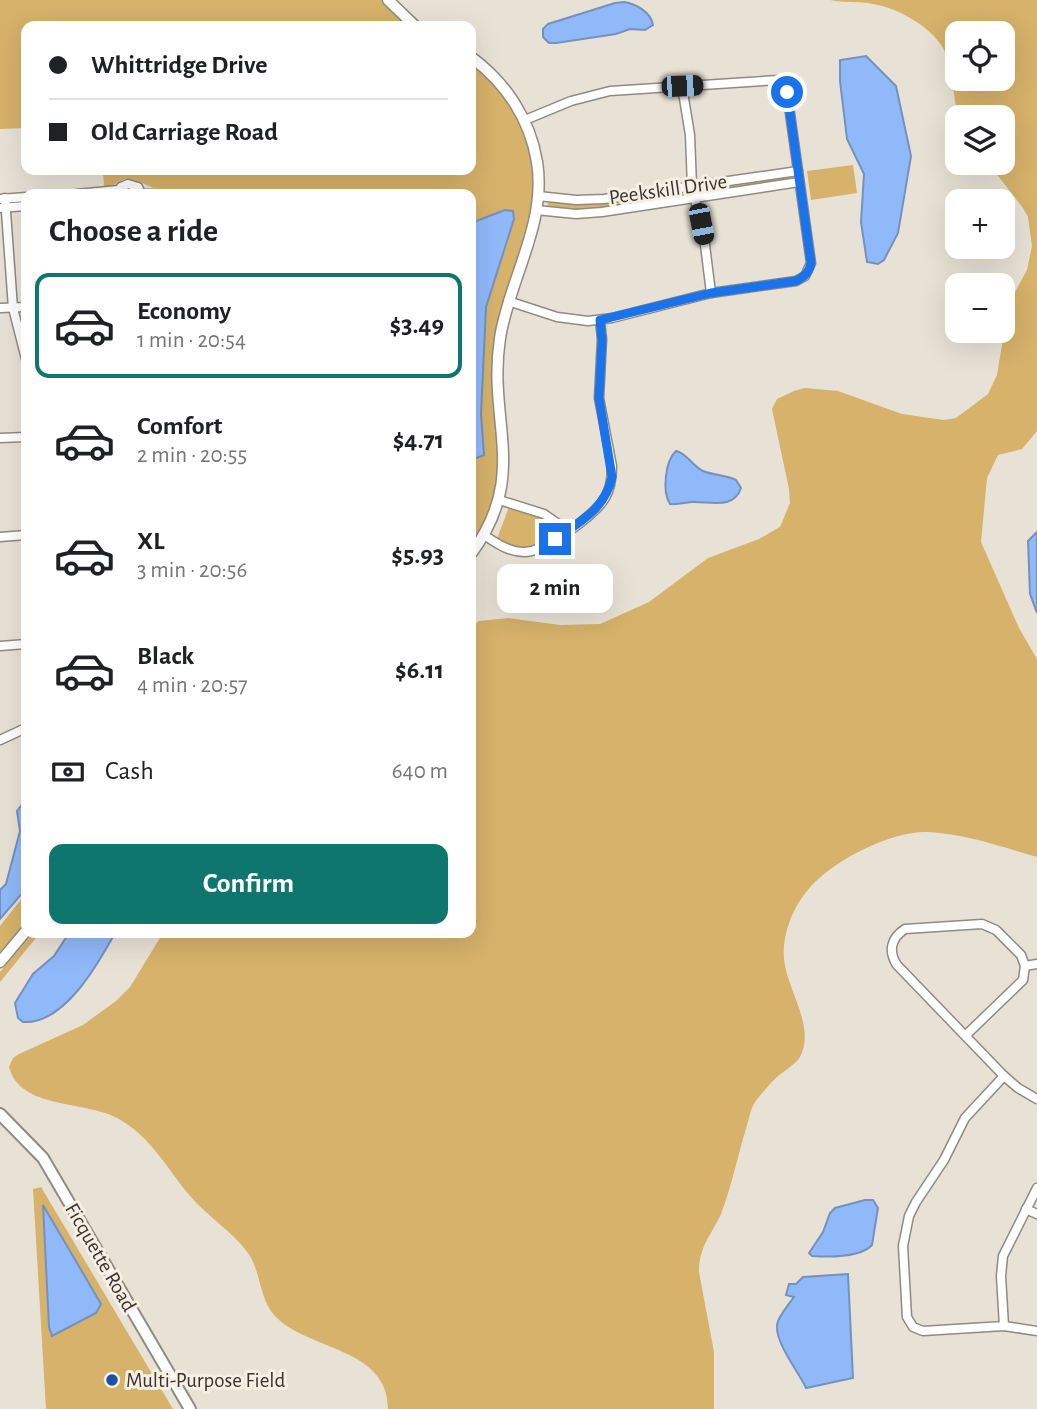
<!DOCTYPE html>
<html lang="en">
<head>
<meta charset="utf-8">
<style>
	body { margin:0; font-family:"Alegreya Sans",sans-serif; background:#f6f6f6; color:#202124; height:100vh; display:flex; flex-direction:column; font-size:26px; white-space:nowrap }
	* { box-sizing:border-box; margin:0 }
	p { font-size:23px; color:#757577 }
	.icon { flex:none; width:38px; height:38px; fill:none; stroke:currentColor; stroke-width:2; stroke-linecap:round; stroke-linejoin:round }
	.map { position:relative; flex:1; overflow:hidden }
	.panel { position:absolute; left:21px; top:189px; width:455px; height:749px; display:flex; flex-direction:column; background:#fff; border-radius:14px; box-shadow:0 7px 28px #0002 }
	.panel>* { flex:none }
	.top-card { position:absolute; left:21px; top:21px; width:455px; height:154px; border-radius:14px; box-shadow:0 7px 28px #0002; display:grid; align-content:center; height:154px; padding:0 28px; background:#fff }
	.fabs { position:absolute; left:945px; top:21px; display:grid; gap:14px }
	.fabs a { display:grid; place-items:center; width:70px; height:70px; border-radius:14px; background:#fff; box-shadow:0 7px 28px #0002; font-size:35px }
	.end { position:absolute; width:32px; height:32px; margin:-16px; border:9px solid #1a73e8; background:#fff; box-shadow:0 0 0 4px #fff }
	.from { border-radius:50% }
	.bubble { position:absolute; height:49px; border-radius:14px; background:#fff; box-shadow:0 7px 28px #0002; font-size:23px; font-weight:700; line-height:49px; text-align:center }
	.car { position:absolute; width:21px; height:42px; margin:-21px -10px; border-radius:9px; box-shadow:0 0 5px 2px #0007; background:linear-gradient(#222 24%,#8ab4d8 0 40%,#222 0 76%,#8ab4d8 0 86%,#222 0) }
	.top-card b { display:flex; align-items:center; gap:24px; height:66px; font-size:26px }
	.top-card b+b { border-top:2px solid #e0e0e0 }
	.top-card i { width:18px; height:18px; background:#202124 }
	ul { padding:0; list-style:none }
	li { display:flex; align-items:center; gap:21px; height:105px; margin:0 14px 10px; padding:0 14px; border:4px solid transparent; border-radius:14px }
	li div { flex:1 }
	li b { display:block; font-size:26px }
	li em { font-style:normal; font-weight:700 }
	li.selected { border-color:#0f766e }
	li>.icon { width:63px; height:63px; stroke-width:1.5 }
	h2 { padding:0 28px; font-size:32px; line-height:84px }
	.pay { display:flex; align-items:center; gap:18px; height:77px; padding:0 28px; font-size:26px }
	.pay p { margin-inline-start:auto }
	.button { display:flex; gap:14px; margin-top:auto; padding:14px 28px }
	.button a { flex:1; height:80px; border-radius:14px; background:#0f766e; color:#fff; font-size:28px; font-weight:700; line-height:80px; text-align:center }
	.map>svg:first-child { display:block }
</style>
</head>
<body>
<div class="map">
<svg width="1037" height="1409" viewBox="0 0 1037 1409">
	<rect width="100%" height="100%" fill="#e8e2d6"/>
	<g fill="#d6b26a" fill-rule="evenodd">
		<path d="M0,0H383L409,26H26V128L0,129Z"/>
		<path d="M830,0H1037V431L1022,449L998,455L987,478L981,542L1019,628L1037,659V857C1002,847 966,834 928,832C892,830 829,862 807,891C792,909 782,936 784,959C787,990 816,1027 800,1057C795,1065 783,1071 776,1078C769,1085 761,1094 755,1102C750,1110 748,1123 745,1132C737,1159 731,1188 721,1214C711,1236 699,1246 699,1272L714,1352V1409H388C388,1347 308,1351 275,1316C259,1299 261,1271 248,1253C232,1231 208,1217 191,1197C167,1169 152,1138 119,1119C86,1100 20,1110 9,1067L13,1058L19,1054L83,1025L116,1001L130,987L163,933H471V626L479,621L508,618L560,625L600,624L649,602L708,558L759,539L780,527L790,503L789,489L772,409L777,399L794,391L805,388L838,391L902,414L944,420L956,418L988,394L997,375L1002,345L1003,314L1027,270L1032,246L1028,217L1023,208L988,163H1003V117H959C952,97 954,74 946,54C936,29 899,8 873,4C859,1 844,3 830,0ZM957,33H1003V79H957Z"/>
		<path d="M471,62L496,84L520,118L533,156L535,189L530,221L500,317L501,453L498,487L482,529L471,547V194H168C159,191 132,177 125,179C117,182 113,187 104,188L103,170H471Z"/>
		<path d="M853,165L857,193L811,200L807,171Z"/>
		<path d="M788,174L791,178L788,180L701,191V188Z"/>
		<path d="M687,191L685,194L622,207L585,212L550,209L547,206L549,201Z"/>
		<path d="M509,507L543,517L557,526L556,536C532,550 523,552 497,539Z"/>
		<path d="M26,893V923L0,953V926Z"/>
		<path d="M33,933H40L0,982V972Z"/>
		<path d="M41,1187L173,1409H46L33,1189Z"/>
	</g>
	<g fill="#8fb9f9" stroke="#7591bd" stroke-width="2">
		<path d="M624,2C636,4 651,12 653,25L645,30L630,29L616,34L556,43H549L543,37V29L548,24L615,3Z"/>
		<path d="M866,56L896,86L911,156L898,233L884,260L878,264L867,262L861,222L864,174L847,139L840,81V60Z"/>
		<path d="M505,210L513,211L514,219L486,307L481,414L484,455L471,460V223Z"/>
		<path d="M676,451C687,453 692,466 703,471C713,475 725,475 736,480L741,488C734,509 712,502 694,502C686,502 679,505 670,504C662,492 665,461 676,451Z"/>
		<path d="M1037,532V613L1030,594L1028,541Z"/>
		<path d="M26,799V889L0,919V890L6,884L20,831L17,811Z"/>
		<path d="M69,933H115C98,964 64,1025 23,1022L18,1018L15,1003L33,974L54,956Z"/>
		<path d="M865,1200H873L878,1208L872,1245C860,1258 828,1257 812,1256L809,1253L823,1232L830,1213L835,1208Z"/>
		<path d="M43,1205L101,1304L96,1313L52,1336L49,1327Z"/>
		<path d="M848,1274L853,1378L806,1388C799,1372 771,1338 778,1321C782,1312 789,1304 794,1297L786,1295L789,1284H796L803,1277Z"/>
	</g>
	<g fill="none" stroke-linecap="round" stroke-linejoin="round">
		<g stroke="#908a7f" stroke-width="11">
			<g id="minor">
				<path d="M682,86L690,135L692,186L705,245L711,293"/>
				<path d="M77,194L118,190"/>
				<path d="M117,194L121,187L128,184L138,187L141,194"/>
				<path d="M141,194H153"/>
				<path d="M538,196L576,200L604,199L798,171"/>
				<path d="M5,198L13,308L26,359"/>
				<path d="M1,199L26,197"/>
				<path d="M0,208L26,206"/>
				<path d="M536,210L576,214L602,212L799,182"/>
				<path d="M508,301L557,317L588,321L612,318L711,293L796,281L805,276L811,263L787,92L778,80L610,91L571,101L525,120"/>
				<path d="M0,308L26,307"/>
				<path d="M0,438L26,437"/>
				<path d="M499,500L544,514L567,530"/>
				<path d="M484,535C496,543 509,552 524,552C545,552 595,515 605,498C611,488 612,478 612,466L599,398L602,339L600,320"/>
				<path d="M0,537L26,535"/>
				<path d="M0,646L26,644"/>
				<path d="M0,740L26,728"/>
				<path d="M1025,966L1037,964"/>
				<path d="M966,1035L1023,980L1025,966L1021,955L996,930L982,924L905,929C891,938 888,951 897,965L1004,1076L1018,1088L1037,1099"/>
				<path d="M1004,1076L965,1118L944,1160L916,1202L909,1216L903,1246L907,1317L913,1327L923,1331L1004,1326L1037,1331"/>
				<path d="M1026,1209L1037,1214"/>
				<path d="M1004,1326L1001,1276L1003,1256L1037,1188"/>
			</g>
		</g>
		<g stroke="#908a7f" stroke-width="13">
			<g id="tertiary">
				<path d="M388,0L415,26"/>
				<path d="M471,57C506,83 530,119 537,162C547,224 509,280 500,338C487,423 530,474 471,554"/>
				<path d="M0,962L26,931"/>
			</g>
		</g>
		<g stroke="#908a7f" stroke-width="14">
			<path id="secondary" d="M0,1114L43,1158L190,1409"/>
		</g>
		<use href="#minor" stroke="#fff" stroke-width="8"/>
		<use href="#tertiary" stroke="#fff" stroke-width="10"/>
		<use href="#secondary" stroke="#fff" stroke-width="10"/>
	</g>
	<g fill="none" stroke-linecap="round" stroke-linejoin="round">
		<path stroke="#1a73e8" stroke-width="9" d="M555,539C580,522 605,509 612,477L599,398L602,340L600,320L711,293L796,281C805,276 809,273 811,263L787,92"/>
	</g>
	<circle fill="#1a52a4" stroke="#f6efe3" stroke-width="2.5" cx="112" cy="1380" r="7"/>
	<g text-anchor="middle" stroke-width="6" stroke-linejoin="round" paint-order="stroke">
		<g font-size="21" fill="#383531" stroke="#f6efe3">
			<text transform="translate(668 189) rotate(-8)" y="7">Peekskill Drive</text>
			<text transform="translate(101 1257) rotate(60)" y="7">Ficquette Road</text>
		</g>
		<g font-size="21" fill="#383531" stroke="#f6efe3" text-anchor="start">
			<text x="126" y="1387">Multi-Purpose Field</text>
		</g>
	</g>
</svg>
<div class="fabs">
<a><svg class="icon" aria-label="locate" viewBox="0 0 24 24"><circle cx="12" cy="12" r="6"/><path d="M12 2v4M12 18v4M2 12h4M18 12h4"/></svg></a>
<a><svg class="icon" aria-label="layers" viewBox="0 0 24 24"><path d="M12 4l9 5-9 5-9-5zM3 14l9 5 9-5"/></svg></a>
<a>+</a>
<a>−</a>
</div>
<i class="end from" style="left:787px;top:92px"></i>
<i class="end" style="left:555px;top:539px"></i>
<div class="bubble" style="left:497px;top:564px;width:116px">2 min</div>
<i class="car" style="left:682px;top:86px;rotate:88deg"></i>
<i class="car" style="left:701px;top:224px;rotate:169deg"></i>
<div class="top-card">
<b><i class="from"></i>Whittridge Drive</b>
<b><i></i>Old Carriage Road</b>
</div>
<section class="panel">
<h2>Choose a ride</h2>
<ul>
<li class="selected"><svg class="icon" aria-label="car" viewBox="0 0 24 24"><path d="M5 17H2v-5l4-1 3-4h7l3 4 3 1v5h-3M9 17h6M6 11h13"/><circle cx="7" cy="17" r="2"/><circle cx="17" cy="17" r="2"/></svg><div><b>Economy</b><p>1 min · 20:54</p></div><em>$3.49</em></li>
<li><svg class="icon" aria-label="car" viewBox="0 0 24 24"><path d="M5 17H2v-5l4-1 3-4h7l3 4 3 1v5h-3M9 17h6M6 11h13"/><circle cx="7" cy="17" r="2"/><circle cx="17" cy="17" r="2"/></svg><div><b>Comfort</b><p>2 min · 20:55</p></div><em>$4.71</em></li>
<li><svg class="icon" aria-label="car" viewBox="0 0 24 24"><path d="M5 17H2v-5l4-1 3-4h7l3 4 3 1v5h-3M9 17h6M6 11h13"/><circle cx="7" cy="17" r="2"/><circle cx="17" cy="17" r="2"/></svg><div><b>XL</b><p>3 min · 20:56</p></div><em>$5.93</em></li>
<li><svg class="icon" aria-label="car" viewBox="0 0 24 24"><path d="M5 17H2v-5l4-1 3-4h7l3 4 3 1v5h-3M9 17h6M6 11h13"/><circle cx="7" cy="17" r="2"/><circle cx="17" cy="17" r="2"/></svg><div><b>Black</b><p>4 min · 20:57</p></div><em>$6.11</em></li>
</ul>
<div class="pay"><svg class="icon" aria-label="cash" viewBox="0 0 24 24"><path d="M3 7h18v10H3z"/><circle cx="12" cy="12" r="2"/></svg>Cash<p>640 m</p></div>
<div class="button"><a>Confirm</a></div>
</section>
</div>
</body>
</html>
